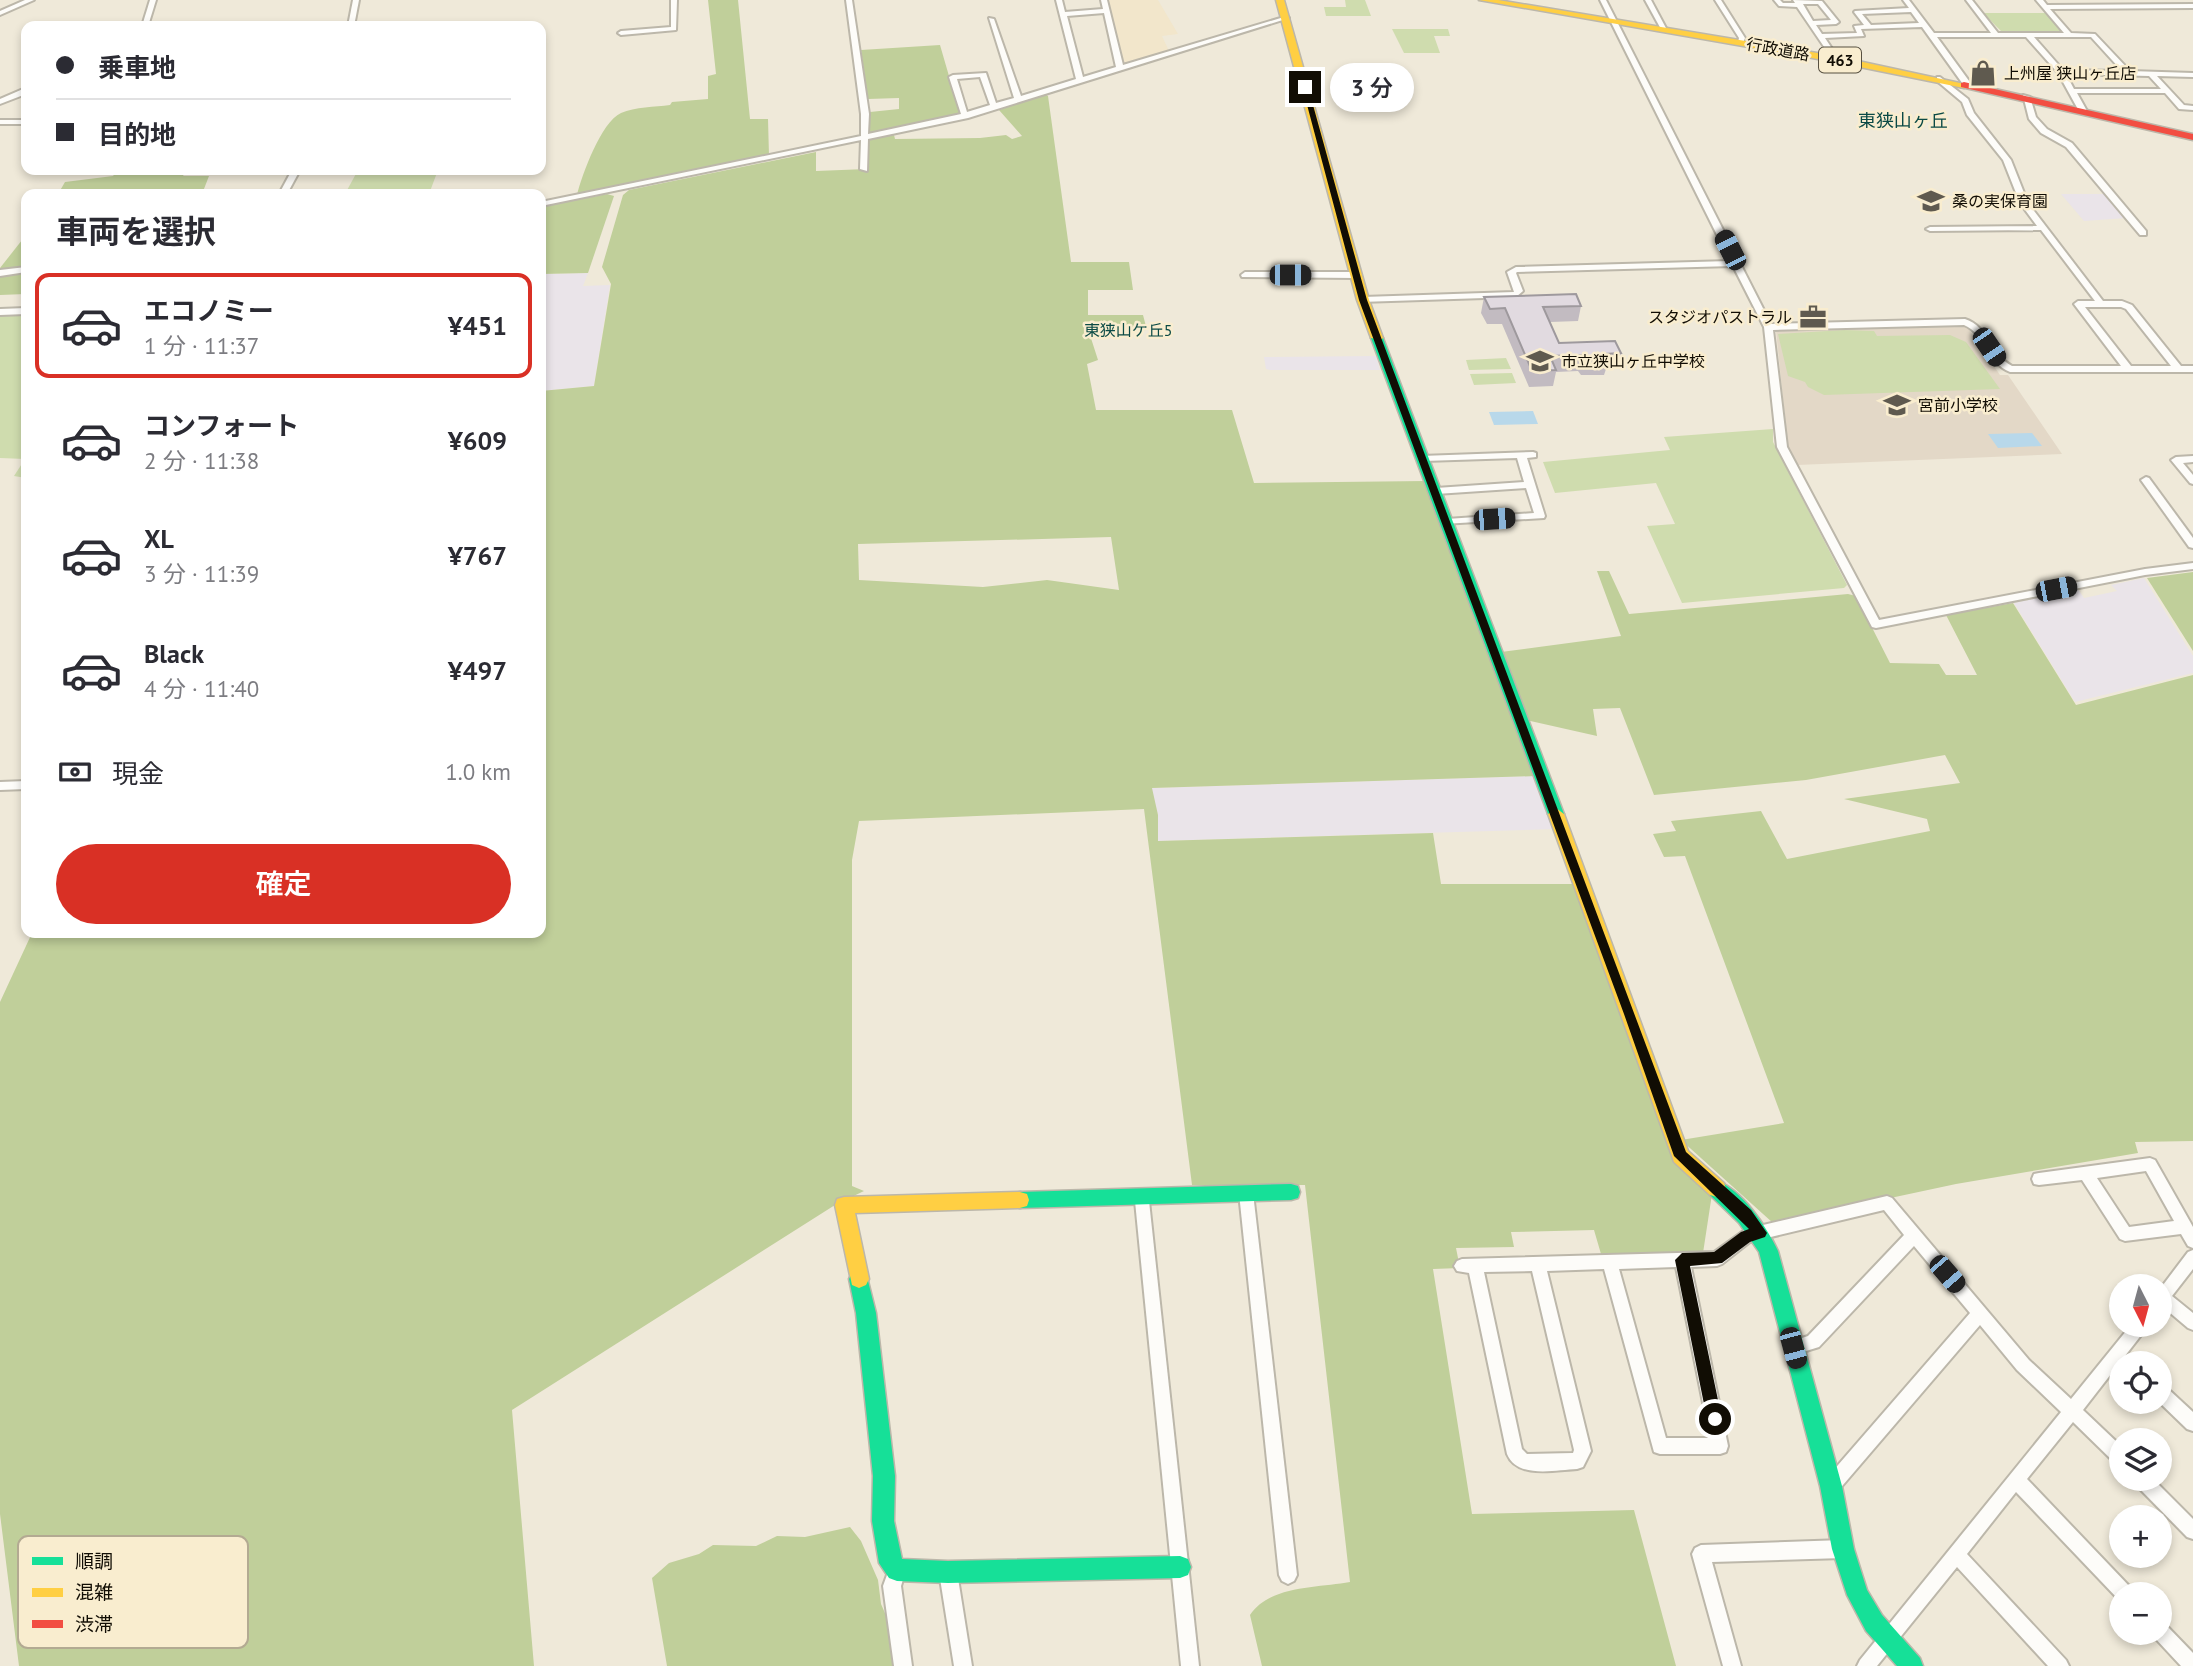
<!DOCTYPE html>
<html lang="ja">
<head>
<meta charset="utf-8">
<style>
	body { margin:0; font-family:"PT Sans","Noto Sans JP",sans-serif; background:#f7f7f7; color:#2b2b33; height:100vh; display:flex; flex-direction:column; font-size:26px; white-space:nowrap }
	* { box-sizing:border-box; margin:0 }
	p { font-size:23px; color:#7c7c81 }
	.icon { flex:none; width:38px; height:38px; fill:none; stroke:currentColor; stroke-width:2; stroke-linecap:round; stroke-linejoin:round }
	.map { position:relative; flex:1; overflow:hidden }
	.drawer { position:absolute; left:21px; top:189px; width:525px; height:749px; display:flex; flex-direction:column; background:#fff; border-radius:14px; box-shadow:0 4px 10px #0003 }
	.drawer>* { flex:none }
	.guide { position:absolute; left:21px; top:21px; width:525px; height:154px; border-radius:14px; box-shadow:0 4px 10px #0003; display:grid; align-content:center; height:154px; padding:0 35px; background:#fff }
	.needle { width:46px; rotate:174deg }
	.controls { position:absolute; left:2109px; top:1274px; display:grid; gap:14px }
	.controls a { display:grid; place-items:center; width:63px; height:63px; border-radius:50%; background:#fff; box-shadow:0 4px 10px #0003; font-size:35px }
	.end { position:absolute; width:32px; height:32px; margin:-16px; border:9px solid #110d04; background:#fff; box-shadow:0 0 0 4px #fff }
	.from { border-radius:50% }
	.bubble { position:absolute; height:49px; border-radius:24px; background:#fff; box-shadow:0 4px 10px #0003; font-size:23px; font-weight:600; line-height:49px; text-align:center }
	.car { position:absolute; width:21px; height:42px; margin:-21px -10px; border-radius:9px; box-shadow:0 0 5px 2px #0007; background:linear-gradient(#222 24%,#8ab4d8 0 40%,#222 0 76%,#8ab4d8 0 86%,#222 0) }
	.guide b { display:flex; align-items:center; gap:24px; height:66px; font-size:26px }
	.guide b+b { border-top:2px solid #e1e1e2 }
	.guide i { width:18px; height:18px; background:#2b2b33 }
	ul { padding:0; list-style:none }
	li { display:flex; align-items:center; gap:21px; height:105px; margin:0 14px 10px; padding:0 21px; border:4px solid transparent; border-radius:14px }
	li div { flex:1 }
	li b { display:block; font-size:26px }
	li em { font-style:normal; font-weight:600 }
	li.selected { border-color:#d93025 }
	li>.icon { width:63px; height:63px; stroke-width:1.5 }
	h2 { padding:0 35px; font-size:32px; line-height:84px }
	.pay { display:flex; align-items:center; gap:18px; height:77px; padding:0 35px; font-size:26px }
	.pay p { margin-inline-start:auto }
	.action { display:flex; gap:14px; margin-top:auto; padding:14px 35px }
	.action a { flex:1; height:80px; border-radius:42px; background:#d93025; color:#fff; font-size:28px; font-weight:600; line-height:80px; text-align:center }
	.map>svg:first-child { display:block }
</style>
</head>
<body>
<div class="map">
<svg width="2193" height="1666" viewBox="0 0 2193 1666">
	<rect width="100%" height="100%" fill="#efe9d9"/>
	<path fill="#f2e6cb" d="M1107,0H1158L1178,34L1162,36L1169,51L1122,64Z"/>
	<g fill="#eae4e9">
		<path d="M2061,194H2107L2127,218L2084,221Z"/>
		<path d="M588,273L583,286L610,285L594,386L541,391V274Z"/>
		<path d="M1376,356L1380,370H1270L1266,369L1264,357Z"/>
		<path d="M2144,578L2193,656V673L2075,702L2014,603L2078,589L2084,598L2117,591L2111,585Z"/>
		<path d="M1536,776L1556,829L1158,841V815L1151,788Z"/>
	</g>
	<path fill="#e3d8c7" d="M1960,325L1968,328L2000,375H2008L2062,454L1797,465L1788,448L1776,331Z"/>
	<g fill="#cfdcae">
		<path d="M1345,0H1365L1371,16H1326L1324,7H1346Z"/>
		<path d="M1983,13H2047L2064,32L2003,33Z"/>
		<path d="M1392,29H1448L1450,36H1434L1440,53H1404Z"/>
		<path d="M358,170H438L429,194H345Z"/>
		<path d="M0,316H26V478L14,476L25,459L0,458Z"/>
		<path d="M1844,330L1874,331L1877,336L1950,335L1966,342L2000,389L1824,395L1808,387L1805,382L1788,376L1778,334Z"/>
		<path d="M1506,358L1511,369L1469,370L1466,360Z"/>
		<path d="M1512,373L1516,383L1474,385L1470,374Z"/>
		<path d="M1773,429V442L1847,585L1844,588L1682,603L1647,526L1675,524L1656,483L1555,493L1543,462L1670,450L1664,437Z"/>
	</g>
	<g fill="#c0cf9a" fill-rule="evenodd">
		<path d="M708,0H738L750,119H768L769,156L577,195C582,175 601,122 621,113C635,107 655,107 670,105L672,102L708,99V76L716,74Z"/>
		<path d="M940,45L960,114L875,134L869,133L870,112L899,109V98L868,99L861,50Z"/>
		<path d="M1045,94L1048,96L1071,262H1129L1133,290H1088V315H1143L1147,330L1089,332L1098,360L1087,364L1096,410H1232L1254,483L1426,481L1536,776L1152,788L1158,815V841L1433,833L1441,884H1575L1670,1144L1712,1194L1703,1253L1601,1254L1594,1230L1511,1232L1514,1247L1456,1248L1460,1268L1433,1269L1472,1514L1634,1510L1676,1666H1262L1250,1615C1270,1585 1318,1588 1350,1582L1305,1185H1192L1144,809L859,821L852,860V1186L864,1191L835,1205L512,1410L534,1666H19L0,1514V1002L32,933H541V714L546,698L541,696V391L594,386L611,284L602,267L623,195L629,190L816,152V171L867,169L868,140L894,135L895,139L980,138L1006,135L1012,139L1022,136L999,110ZM1111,537L1119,590L1047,580L983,587L859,580L858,544Z"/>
		<path d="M118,170H187L183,176H209L202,194H58L65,182L113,176Z"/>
		<path d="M607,194L614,196L588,273L541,274V207Z"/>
		<path d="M26,235V267L0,269V268Z"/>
		<path d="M26,273V294L0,295V275Z"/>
		<path d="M1597,571H1609L1629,614L1848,594L1856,596L1890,663L1939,664L1946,675H1977L1946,615L2013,603L2076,705L2193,675V1141L2135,1142L2138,1153L1956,1184L1773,1223L1681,1140L1784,1123L1685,856L1664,857L1653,834L1676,831L1671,821L1761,811L1787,859L1930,831L1927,819L1844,799L1960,783L1945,755L1806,780L1654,795L1620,708L1593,709L1597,736L1526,720L1501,652L1621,636Z"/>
		<path d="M2193,572V651L2147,578Z"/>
		<path d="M850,1527L861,1541L878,1580L881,1604L891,1627L894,1666H667L652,1578L669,1563L699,1554L713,1545L756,1546L777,1536L805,1537Z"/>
	</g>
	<g fill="#b8d8ea">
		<path d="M1533,411L1538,424L1494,425L1489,412Z"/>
		<path d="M2032,433L2042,446L1998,448L1988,434Z"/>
	</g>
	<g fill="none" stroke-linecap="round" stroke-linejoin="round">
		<g stroke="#bcb7aa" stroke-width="4">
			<g id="street">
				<path d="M25,0H34L0,15V11Z"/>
				<path d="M150,0H156L148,26H142Z"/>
				<path d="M353,0H359L354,26H348Z"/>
				<path d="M671,0H677L676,30L621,35L618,33L621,31L671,27Z"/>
				<path d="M846,0H852L869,114L868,134L961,114L949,77L953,75L986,73L996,103L1014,98L989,18L994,19L1021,96L1076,79L1056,0H1062L1065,12L1103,9L1101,0H1107L1123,65L1284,17L1289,18L968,118L868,139L867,171L860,169L861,140L541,206V202L861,136V114ZM1104,13L1116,67L1083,77L1067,16ZM980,77L990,105L967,112L957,79Z"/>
				<path d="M1600,0H1606L1771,324L1965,319C1989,327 1991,355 2012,366H2121L2074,304L2078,301H2095L2041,230L1930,231L1926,229L1930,227L2037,226L2020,203L2003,160L1967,115L1962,102L1937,81V77H1940L1968,99L1974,113L2011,160L2028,203L2103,301H2122L2132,305L2181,366H2193V372H2010C1987,363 1986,334 1964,325L1773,330L1787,447L1879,620L2145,569L2193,563V569L2145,575L1876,628L1872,627L1777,447L1764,327L1733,266L1517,272L1516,273L1523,291L1516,297L1360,302L1359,300L1363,297L1514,292L1507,272L1516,267L1730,261ZM2085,307H2121L2126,309L2171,366H2131Z"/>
				<path d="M1645,0H1651L1667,30L1666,31H1662Z"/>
				<path d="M1715,0H1721L1745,38L1743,43L1738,42L1739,38Z"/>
				<path d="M1774,0H1780L1783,3H1795L1793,0L1822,1L1839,22L1836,24L1816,25L1822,34L1857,33L1854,26L1864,25L1854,12L1855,11L1909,8L1903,0H1909L1934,33H1991L1966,0H1972L1998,33H2064L2036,0H2043L2047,5L2193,4V8L2050,9L2071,33L2095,34L2130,71L2193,73V77L2157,76L2184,105L2193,106V110L2179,109L2165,93H2077L2087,111L2080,113L2058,73L2026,37H1937L1972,85L1968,87H1965L1922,27L1861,29L1864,36L1825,38L1839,59L1833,60L1797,7L1779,6ZM1803,4H1818L1831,20L1813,21ZM1911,12L1919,23L1871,25L1862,14ZM2034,37H2091L2122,71L2063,70ZM2066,74L2149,76L2161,89H2074Z"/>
				<path d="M23,89H26V94L0,104V99Z"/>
				<path d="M2023,95L2030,97L2036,117L2047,129L2072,143L2146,231V235H2140L2066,147L2041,133L2029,119Z"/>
				<rect x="0" y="120" width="26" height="4"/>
				<path d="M292,170H300L287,194H279Z"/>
				<path d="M26,267V272L0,276V270Z"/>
				<path d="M1245,272H1357L1361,275L1357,278L1242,277L1241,275Z"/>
				<path d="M26,308V314L0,315V309Z"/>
				<path d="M1533,452L1536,453V457L1527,458L1545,516L1544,518L1443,524V520L1447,519L1534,513L1526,488L1436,494L1431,491L1436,488L1524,482L1517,458L1424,461L1421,460V456Z"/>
				<path d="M2193,456V462L2183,463L2193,475V484L2190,483L2171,460L2176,457Z"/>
				<path d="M2146,477L2149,478L2193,538V548L2189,547L2141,480Z"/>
				<path d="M26,781V789L0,790V782Z"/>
				<path d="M2150,1158L2155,1160L2193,1227V1248L2188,1246L2181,1234L2125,1241L2120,1239L2082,1180L2039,1185L2034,1184L2032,1179L2034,1174L2039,1173ZM2146,1171L2174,1221L2129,1227L2097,1178Z"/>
				<path d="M1246,1186L1251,1188L1253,1193L1297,1575L1294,1581L1288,1584L1282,1581L1279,1575L1239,1193L1241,1188Z"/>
				<path d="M1142,1194L1147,1196L1149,1201L1199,1666H1181L1135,1201L1137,1196Z"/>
				<path d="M1887,1196L1892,1198L2029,1360L2071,1399L2131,1325H2149L2083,1410L2121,1446V1465L2115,1463L2073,1422L2027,1479L2131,1588L2134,1594H2121V1601L2119,1600L2016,1492L1967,1554L2066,1660L2069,1666H2048L1957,1567L1877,1666H1857L1860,1660L2061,1412L2017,1370L1980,1325L1837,1492L1831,1494L1825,1492L1823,1486L1825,1480L1970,1313L1914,1246L1819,1347L1793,1355L1787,1353L1785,1348L1787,1343L1808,1336L1904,1235L1884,1210L1750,1242L1722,1264L1717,1266L1691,1267L1728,1446L1726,1452L1720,1454H1660L1654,1452L1604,1269L1547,1271L1591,1451L1583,1467L1577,1469C1555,1470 1517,1479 1507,1454L1469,1273L1457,1271L1454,1266L1457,1261L1462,1259L1714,1252L1746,1229ZM1676,1267L1710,1438H1666L1619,1269ZM1532,1271L1574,1450L1573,1453L1527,1454L1522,1449L1484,1272Z"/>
				<path d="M2193,1250V1269L2172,1296L2193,1313V1330L2188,1328L2162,1306L2160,1307V1289L2188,1252Z"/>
				<path d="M2160,1384L2166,1387L2193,1412V1431L2187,1429L2159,1402Z"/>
				<path d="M2134,1479H2153L2193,1519V1539L2187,1537L2136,1485Z"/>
				<path d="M1843,1540L1849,1543L1852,1549L1849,1555L1843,1558L1712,1562L1741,1666H1723L1692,1554L1695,1548L1701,1545Z"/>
				<path d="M897,1561L903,1564L906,1570L901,1586L912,1666H894L883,1586L891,1564Z"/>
				<path d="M948,1563L954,1566L957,1572L972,1666H954L939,1572L942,1566Z"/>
				<path d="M2160,1622L2166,1625L2193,1653V1666H2181L2154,1637L2152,1633H2160Z"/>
			</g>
		</g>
		<g stroke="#bcb7aa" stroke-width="3">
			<g id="fast">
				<path d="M1377,335L1383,338L1564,814L1562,818L1556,820L1548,814L1371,338Z"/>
				<path d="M1717,1181C1742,1190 1767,1227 1778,1251L1842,1486L1854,1549L1867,1590L1882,1615L1920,1658L1923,1666H1897L1866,1631L1847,1595L1832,1549L1820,1486L1759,1252L1739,1223L1710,1195L1708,1189L1710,1183Z"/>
				<path d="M1291,1184L1298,1186L1300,1192L1298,1198L1291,1200L1020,1208L1013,1206L1011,1200L1013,1194L1020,1192Z"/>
				<path d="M859,1270L866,1273L876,1313L895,1476L894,1521L902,1559L948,1561L1180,1556L1188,1559L1191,1567L1188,1575L1180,1578L948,1583L897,1581L889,1578L879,1563L872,1521L873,1476L856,1313L849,1279L852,1273Z"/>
			</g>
		</g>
		<g stroke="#bcb7aa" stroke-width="3">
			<g id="slow">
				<path d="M1276,0H1284L1369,300L1383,338L1381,340L1371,338L1357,300Z"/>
				<path d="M1479,0H1498L1835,56L1969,85L1964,88L1835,62Z"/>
				<path d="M1556,808L1564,814L1688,1151L1724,1183L1726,1189L1724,1195L1717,1197L1710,1195L1674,1162L1672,1156L1548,814Z"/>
				<path d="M1020,1192L1027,1194L1029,1200L1027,1206L1020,1208L855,1213L869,1279L866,1285L859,1288L852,1285L835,1205L837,1199L844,1197Z"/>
			</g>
		</g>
		<g stroke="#bcb7aa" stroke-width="3">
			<path id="jam" d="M1964,82L2193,134V140L1961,87V83Z"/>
		</g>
		<use href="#street" fill="#fdfcf9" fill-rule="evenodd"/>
		<use href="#fast" fill="#16e098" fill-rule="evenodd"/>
		<use href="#slow" fill="#ffcf43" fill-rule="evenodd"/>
		<use href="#jam" fill="#f24e42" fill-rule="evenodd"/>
	</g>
	<path fill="#c2bbc1" d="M1484,297L1581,306L1578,321L1550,322L1559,343L1621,353L1617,369H1606L1604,375H1581L1578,371L1556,372L1553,386L1529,387L1502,324H1487L1481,313Z"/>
	<path fill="#e1dae0" stroke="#9e999d" stroke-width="2" d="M1576,294L1581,306L1543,307L1559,343L1615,341L1621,353L1606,354L1608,359L1585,360L1582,355L1550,356L1556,370L1532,371L1505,308L1490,309L1484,297Z"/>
	<path fill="#110d04" d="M1302,86L1308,87L1367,300L1686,1152L1751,1210L1767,1233L1765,1237L1750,1242L1722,1263L1690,1266L1722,1419L1720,1424L1715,1426L1710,1424L1707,1419L1675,1260L1682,1253L1714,1252L1741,1232L1749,1229L1674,1156L1624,1014L1359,300Z"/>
	<defs>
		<g id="shop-bare" transform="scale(2.1)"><path d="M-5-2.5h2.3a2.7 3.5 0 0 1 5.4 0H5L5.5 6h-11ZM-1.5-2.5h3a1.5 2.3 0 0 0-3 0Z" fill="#5f5a4f" stroke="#f9edcf" stroke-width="2.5" paint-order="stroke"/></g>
		<g id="school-bare" transform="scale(2.1)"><path d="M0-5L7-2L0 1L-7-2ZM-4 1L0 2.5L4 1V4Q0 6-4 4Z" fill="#5f5a4f" stroke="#f9edcf" stroke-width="2.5" paint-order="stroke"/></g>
		<g id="office-bare" transform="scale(2.1)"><path d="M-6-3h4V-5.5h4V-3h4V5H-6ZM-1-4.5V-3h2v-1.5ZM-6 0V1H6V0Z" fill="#5f5a4f" stroke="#f9edcf" stroke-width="2.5" paint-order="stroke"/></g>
	</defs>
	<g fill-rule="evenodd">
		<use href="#shop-bare" x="1983" y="73"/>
		<use href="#school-bare" x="1931" y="201"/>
		<use href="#office-bare" x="1813" y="317"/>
		<use href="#school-bare" x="1540" y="361"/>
		<use href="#school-bare" x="1897" y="405"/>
	</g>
	<g text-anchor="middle" stroke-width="5" stroke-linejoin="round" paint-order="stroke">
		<g font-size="16" fill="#110d04" stroke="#f9edcf">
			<text transform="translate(1778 49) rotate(10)" y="6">行政道路</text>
		</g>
		<rect fill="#f9edcf" stroke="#575041" stroke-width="2" x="1819" y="47.5" width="42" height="25" rx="5"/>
		<g font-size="16" font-weight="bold" fill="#110d04">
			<text x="1840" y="66">463</text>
		</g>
		<g font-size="16" fill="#110d04" stroke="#f9edcf" text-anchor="start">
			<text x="2004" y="79">上州屋 狭山ヶ丘店</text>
			<text x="1952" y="207">桑の実保育園</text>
			<text x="1792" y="323" text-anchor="end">スタジオパストラル</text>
			<text x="1561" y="367">市立狭山ヶ丘中学校</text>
			<text x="1918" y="411">宮前小学校</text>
		</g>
		<g font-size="16" fill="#0b4a45" stroke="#f9edcf">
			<text x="1128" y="336">東狭山ケ丘5</text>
		</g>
		<g font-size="18" fill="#0b4a45" stroke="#f9edcf">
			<text x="1903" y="127">東狭山ヶ丘</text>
		</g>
	</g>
	<rect x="18" y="1536" width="230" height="112" rx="10" fill="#f9edcf" stroke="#b3aa92" stroke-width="2"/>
	<rect x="32" y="1557" width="31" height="8" fill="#16e098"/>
	<rect x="32" y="1588" width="31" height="9" fill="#ffcf43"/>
	<rect x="32" y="1620" width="31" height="8" fill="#f24e42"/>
	<g font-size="19" fill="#110d04">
		<text x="75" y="1568">順調</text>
		<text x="75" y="1599">混雑</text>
		<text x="75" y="1631">渋滞</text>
	</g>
</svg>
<div class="controls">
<a><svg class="needle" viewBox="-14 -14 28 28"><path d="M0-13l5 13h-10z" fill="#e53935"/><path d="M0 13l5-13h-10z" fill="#7c7c81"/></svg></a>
<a><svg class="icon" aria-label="locate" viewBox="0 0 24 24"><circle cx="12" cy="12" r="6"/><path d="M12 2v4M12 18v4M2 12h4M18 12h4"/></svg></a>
<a><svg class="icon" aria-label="layers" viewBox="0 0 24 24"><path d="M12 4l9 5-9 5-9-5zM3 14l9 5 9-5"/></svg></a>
<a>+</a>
<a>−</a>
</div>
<i class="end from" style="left:1715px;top:1419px"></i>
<i class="end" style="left:1305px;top:87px"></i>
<div class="bubble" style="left:1330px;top:63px;width:84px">3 分</div>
<i class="car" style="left:1730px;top:250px;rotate:333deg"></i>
<i class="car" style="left:1290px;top:275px;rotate:90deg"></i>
<i class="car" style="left:1989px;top:347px;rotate:146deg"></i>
<i class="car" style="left:1494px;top:519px;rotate:86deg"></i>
<i class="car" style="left:2056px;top:589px;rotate:79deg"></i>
<i class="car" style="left:1947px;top:1274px;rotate:139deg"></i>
<i class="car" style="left:1793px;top:1348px;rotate:165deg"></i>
<div class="guide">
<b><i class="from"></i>乗車地</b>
<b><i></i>目的地</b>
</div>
<section class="drawer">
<h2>車両を選択</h2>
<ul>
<li class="selected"><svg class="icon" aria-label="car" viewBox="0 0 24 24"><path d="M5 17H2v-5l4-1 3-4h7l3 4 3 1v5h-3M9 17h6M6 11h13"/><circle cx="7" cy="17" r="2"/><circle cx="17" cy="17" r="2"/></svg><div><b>エコノミー</b><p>1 分 · 11:37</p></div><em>¥451</em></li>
<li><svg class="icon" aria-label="car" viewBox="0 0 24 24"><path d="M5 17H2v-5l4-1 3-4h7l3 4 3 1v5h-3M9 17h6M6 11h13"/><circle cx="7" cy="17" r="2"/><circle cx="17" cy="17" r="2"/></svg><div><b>コンフォート</b><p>2 分 · 11:38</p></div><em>¥609</em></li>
<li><svg class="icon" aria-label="car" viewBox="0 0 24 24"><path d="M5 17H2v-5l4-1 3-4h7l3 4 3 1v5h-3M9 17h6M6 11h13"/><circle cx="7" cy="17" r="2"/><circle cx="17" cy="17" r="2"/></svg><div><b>XL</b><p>3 分 · 11:39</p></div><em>¥767</em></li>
<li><svg class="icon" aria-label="car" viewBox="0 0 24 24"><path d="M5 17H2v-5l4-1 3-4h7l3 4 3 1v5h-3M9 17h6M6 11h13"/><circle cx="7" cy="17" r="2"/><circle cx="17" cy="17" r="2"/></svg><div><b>Black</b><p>4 分 · 11:40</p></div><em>¥497</em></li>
</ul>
<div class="pay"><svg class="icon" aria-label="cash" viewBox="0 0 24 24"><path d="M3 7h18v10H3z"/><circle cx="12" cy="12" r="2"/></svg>現金<p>1.0 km</p></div>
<div class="action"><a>確定</a></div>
</section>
</div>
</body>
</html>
